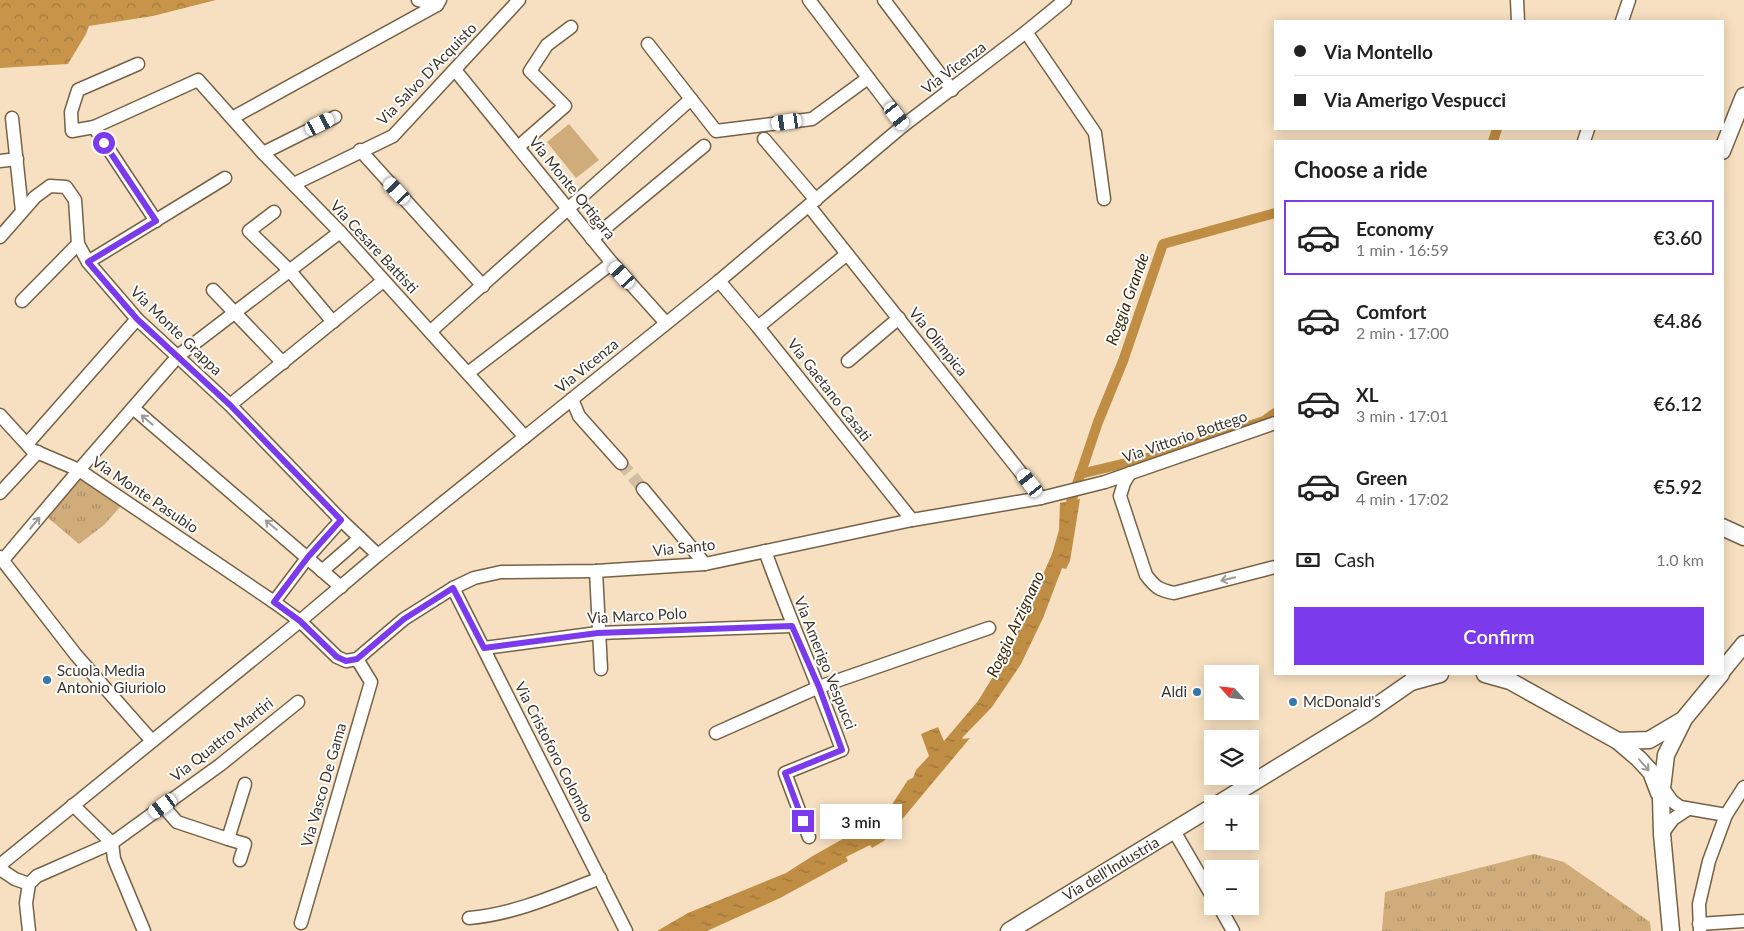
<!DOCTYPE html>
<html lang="en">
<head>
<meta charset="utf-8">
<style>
	body { margin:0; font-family:Lato,sans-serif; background:#f6f6f6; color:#222; height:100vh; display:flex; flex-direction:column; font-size:19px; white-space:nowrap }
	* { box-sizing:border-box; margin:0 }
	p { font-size:16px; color:#767676 }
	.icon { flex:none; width:28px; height:28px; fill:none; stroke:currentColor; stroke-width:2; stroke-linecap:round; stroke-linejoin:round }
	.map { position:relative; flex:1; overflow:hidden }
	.side { position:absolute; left:1274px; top:140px; width:450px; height:535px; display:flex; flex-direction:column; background:#fff; border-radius:0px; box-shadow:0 2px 12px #0003 }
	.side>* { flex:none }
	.top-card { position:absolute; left:1274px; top:20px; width:450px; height:110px; border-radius:0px; box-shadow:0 2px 12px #0003; display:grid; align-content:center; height:110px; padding:0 20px; background:#fff }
	.needle { width:32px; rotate:297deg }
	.controls { position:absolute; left:1204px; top:665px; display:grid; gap:10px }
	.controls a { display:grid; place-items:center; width:55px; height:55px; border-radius:0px; background:#fff; box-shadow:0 2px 12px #0003; font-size:25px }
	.end { position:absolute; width:22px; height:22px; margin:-11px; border:6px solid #7c3aed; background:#fff; box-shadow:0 0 0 2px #fff }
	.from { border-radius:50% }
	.bubble { position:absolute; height:35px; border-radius:0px; background:#fff; box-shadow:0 2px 12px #0003; font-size:16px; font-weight:600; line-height:35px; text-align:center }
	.car { position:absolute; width:15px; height:30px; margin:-15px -8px; border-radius:6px; box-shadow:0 0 4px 1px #0007; background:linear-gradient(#fff 24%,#345 0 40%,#fff 0 76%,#345 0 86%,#fff 0) }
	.top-card b { display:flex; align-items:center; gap:18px; height:48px; font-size:19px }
	.top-card b+b { border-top:1px solid #e0e0e0 }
	.top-card i { width:12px; height:12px; background:#222 }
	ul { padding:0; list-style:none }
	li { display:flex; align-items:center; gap:15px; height:75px; margin:0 10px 8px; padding:0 10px; border:2px solid transparent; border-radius:0px }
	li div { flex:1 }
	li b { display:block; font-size:19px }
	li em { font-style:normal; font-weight:600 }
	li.selected { border-color:#7c3aed }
	li>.icon { width:45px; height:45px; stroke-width:1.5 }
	h2 { padding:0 20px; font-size:22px; line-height:60px }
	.pay { display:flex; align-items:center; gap:12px; height:55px; padding:0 20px; font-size:19px }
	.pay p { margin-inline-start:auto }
	.cta { display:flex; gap:10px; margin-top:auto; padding:10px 20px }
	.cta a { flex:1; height:58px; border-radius:0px; background:#7c3aed; color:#fff; font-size:20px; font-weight:600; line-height:58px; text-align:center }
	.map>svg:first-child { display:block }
</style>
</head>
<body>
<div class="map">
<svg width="1744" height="931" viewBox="0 0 1744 931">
	<defs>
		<pattern id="grass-tufts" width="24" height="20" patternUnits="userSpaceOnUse" patternTransform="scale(1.25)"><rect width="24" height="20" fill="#d0ac7a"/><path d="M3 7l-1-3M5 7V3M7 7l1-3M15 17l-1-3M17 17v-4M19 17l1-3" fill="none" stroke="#aa8d64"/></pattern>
		<pattern id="forest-crowns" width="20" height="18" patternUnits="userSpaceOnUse" patternTransform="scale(1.25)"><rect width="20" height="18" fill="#c7944a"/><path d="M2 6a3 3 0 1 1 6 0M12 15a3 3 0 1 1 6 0" fill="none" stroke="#a37a3e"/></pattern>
		<pattern id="water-ripples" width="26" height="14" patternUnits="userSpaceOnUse" patternTransform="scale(1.25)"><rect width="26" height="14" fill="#bf8d43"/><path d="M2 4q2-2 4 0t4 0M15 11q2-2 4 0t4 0" fill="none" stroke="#9c7438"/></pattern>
	</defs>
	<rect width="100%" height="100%" fill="#f7e0c1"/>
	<g fill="url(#grass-tufts)">
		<path d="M81,476L122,505L104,525L79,544L47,517Z"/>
		<path d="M1534,854L1564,862L1650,922L1651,931H1382L1385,892Z"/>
	</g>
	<path fill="url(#forest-crowns)" d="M0,0H216L153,16L89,26L86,34L68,64L0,68Z"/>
	<path fill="#d0ac7a" d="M569,124L599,160L576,178L547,142Z"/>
	<path fill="url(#water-ripples)" d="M1080,499L1070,561L1066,569L1062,568L1043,618L1021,664L992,707L962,738L964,739L970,738L884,841L872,848L870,845L846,857L848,861L780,898L707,931H657L688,913L786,873L811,857L885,815L908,780L913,778L916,770L929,756L921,734L938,727L944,741L978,701L1007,654L1022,623L1052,554L1059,530L1060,503Z"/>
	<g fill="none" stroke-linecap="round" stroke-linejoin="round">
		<g stroke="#bf8d43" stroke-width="10">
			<path d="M1493,141L1497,129"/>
			<path d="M1080,474L1164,454L1264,421L1275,413"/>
			<path d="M1067,514L1098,422L1123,361L1163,244L1275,213"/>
		</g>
		<path stroke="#d2bea2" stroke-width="12" stroke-dasharray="12 6" stroke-linecap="butt" d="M621,463L643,489"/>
		<g stroke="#766145" stroke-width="15">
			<g id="minor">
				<path d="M418,0L437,5"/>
				<path d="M809,0L904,125"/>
				<path d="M884,0L952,90"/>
				<path d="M1517,0L1518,21"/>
				<path d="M1622,21L1629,0"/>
				<path d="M1026,32L1095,133L1104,199"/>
				<path d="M648,44L716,131L812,119L868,78"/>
				<path d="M455,70L612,263L666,323"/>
				<path d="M12,118L22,211"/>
				<path d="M232,118L437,5L440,0"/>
				<path d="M94,127L72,131L71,112L78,90L138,64"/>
				<path d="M764,139L816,200"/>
				<path d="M1584,141L1588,129"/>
				<path d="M518,147L565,106L530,71L547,45L571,27"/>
				<path d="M360,150L483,286"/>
				<path d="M263,153L335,117"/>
				<path d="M0,161L17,159"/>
				<path d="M294,184L393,136L519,0"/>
				<path d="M809,206L1041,498"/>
				<path d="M274,212L249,231L290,271L333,322"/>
				<path d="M156,221L94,127L198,80L263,153L340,232L525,437"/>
				<path d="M0,237L35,197L50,186L66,187L75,200L78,244L88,262L137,319L230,405L341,520L378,555"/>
				<path d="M592,239L704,146"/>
				<path d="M88,262L225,178"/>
				<path d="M719,281L758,327L912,520"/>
				<path d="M213,290L283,363"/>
				<path d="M22,301L78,244"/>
				<path d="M758,327L847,254"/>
				<path d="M431,331L691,99"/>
				<path d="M848,361L899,318"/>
				<path d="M468,373L612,263"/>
				<path d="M572,399L579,416L621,463"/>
				<path d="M230,405L383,281"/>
				<path d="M133,408L341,587"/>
				<path d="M0,415L32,450L79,470L274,602L300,621L337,657L346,661L357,659L404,619L453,588L474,578L501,572L596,571L705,564L912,520L1041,498L1105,482L1275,423"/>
				<path d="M27,444L137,319"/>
				<path d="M1130,473L1124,483L1120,496L1146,575C1155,587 1159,590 1174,593L1275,567"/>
				<path d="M643,489L705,564"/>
				<path d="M0,493L38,452"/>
				<path d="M765,551C789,618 818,683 842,750L785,773L809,837"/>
				<path d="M0,557L76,655L152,741"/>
				<path d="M3,560L79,470L178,356L340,232"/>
				<path d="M322,571L360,538"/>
				<path d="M596,571L601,669"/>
				<path d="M453,588L626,931"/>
				<path d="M274,602L308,557L341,520"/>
				<path d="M484,648L598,633L792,626"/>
				<path d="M716,733L819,687L989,628"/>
				<path d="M1662,787L1672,801L1680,807L1726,815"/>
				<path d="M73,805L112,843L220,765L298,702"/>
				<path d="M163,806L177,822L228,839L245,784"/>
				<path d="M1174,831L1212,896"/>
				<path d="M1662,834L1673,819L1688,809"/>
				<path d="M228,839L245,844L240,860"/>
				<path d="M0,865L300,621L378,555L719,281L904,125L1026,32L1065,0"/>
				<path d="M0,869L15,879L29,884L37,876L44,873L112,843L114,859L144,931"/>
				<path d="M1219,906L1233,931"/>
				<path d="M469,918C515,914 557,895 600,878"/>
				<path d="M301,923L371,682L357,659"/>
				<path d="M1699,924L1744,921"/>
				<path d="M29,931L26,903L29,884"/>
				<path d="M1700,931L1699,904L1709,861L1726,815L1744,787"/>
			</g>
		</g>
		<g stroke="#766145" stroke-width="19">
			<g id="major">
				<path d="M1722,151L1744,96"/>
				<path d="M1722,527L1744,537"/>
				<path d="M1722,671L1744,644"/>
				<path d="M1485,674L1510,681L1618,741L1649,740L1683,720L1721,674"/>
				<path d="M1411,682L1440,674"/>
				<path d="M1618,741L1639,759L1651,772L1659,793"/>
				<path d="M1218,804L1365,714L1411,682L1420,674"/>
				<path d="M1009,931L1212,807"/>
				<path d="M1671,931L1662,834L1661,797L1666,755L1683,721"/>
			</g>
		</g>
		<use href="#minor" stroke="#fff" stroke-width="12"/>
		<use href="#major" stroke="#fff" stroke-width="16"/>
	</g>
	<defs><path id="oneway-shaft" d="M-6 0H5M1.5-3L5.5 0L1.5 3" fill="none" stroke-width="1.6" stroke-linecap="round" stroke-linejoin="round" transform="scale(1.25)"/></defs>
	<g stroke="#9e9a94">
		<use href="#oneway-shaft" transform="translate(147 420) rotate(-140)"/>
		<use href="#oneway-shaft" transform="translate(35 523) rotate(-50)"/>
		<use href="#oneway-shaft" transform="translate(271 525) rotate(-140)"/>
		<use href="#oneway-shaft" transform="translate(1228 579) rotate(166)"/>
		<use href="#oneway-shaft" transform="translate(1644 765) rotate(49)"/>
	</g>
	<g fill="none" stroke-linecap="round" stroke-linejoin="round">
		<path stroke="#7c3aed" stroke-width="6" d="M104,143L156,221L88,262L137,319L230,405L341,520L308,557L274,602L300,621L337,657L346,661L357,659L404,619L453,588L484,648L598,633L792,626L819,687L842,750L785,773L803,821"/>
	</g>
	<g fill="#3478ad" stroke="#fff" stroke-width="2">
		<circle cx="47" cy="680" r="5"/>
		<circle cx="1197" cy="692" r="5"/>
		<circle cx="1293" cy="702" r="5"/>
	</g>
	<g text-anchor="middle" stroke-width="4" stroke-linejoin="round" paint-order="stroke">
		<g font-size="15" fill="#3d3428" stroke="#fff">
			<text transform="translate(954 68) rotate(-37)" y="5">Via Vicenza</text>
			<text transform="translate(427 74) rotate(-46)" y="5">Via Salvo D'Acquisto</text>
			<text transform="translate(572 188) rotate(51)" y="5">Via Monte Ortigara</text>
			<text transform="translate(374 247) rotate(47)" y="5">Via Cesare Battisti</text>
			<text transform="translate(176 331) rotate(44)" y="5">Via Monte Grappa</text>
			<text transform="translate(938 342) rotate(51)" y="5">Via Olimpica</text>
			<text transform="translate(587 366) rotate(-39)" y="5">Via Vicenza</text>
			<text transform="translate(829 390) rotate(52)" y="5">Via Gaetano Casati</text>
			<text transform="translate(1185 437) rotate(-19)" y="5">Via Vittorio Bottego</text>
			<text transform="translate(145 495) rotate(34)" y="5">Via Monte Pasubio</text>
			<text transform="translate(684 548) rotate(-6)" y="5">Via Santo</text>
			<text transform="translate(637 616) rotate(-3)" y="5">Via Marco Polo</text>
			<text transform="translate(825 663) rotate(68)" y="5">Via Amerigo Vespucci</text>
			<text transform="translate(222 740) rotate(-38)" y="5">Via Quattro Martiri</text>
			<text transform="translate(554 752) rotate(63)" y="5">Via Cristoforo Colombo</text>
			<text transform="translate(324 785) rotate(-74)" y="5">Via Vasco De Gama</text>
			<text transform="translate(1111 869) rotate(-31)" y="5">Via dell'Industria</text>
		</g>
		<g font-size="15" fill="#3d3428" stroke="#fff" text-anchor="start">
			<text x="57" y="676">Scuola Media<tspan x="57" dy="17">Antonio Giuriolo</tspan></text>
			<text x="1187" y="697" text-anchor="end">Aldi</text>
			<text x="1303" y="707">McDonald's</text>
		</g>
		<g font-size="16" font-style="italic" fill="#3c2705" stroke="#fff">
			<text transform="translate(1127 299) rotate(-70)" y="6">Roggia Grande</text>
			<text transform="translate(1015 624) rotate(-65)" y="6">Roggia Arzignano</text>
		</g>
	</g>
</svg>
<div class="controls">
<a><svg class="needle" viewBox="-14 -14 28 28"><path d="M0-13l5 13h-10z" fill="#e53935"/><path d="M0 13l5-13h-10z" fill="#767676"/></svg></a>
<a><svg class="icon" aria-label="layers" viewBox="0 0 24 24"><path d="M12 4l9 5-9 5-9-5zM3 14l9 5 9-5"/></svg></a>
<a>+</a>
<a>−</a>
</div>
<i class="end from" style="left:104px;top:143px"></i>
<i class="end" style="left:803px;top:821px"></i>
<div class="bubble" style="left:820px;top:804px;width:82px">3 min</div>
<i class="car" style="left:897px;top:116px;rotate:143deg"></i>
<i class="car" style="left:787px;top:122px;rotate:262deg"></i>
<i class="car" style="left:320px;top:124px;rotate:63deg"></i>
<i class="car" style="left:397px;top:191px;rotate:317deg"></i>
<i class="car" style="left:622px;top:275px;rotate:318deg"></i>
<i class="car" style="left:1030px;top:483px;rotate:322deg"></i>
<i class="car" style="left:163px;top:806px;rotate:234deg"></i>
<div class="top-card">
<b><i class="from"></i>Via Montello</b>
<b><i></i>Via Amerigo Vespucci</b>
</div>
<section class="side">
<h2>Choose a ride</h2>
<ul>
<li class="selected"><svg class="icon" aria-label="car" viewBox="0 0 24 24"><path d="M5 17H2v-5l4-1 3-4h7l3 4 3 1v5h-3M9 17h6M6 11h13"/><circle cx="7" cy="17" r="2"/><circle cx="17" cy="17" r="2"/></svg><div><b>Economy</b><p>1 min · 16:59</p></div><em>€3.60</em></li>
<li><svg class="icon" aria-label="car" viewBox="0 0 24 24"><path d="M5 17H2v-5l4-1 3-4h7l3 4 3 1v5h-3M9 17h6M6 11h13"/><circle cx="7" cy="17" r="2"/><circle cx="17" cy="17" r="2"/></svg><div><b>Comfort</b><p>2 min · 17:00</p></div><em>€4.86</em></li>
<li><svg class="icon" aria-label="car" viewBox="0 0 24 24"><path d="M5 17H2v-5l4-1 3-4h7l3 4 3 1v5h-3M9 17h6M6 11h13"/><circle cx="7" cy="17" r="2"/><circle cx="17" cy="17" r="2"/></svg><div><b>XL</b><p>3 min · 17:01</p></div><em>€6.12</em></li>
<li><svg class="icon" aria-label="car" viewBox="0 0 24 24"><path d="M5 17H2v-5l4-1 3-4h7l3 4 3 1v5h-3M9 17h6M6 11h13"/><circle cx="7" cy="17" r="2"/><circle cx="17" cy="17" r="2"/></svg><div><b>Green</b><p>4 min · 17:02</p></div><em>€5.92</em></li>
</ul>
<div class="pay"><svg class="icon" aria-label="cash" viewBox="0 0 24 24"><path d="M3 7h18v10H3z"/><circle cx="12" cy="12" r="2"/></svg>Cash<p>1.0 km</p></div>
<div class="cta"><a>Confirm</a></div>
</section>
</div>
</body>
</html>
